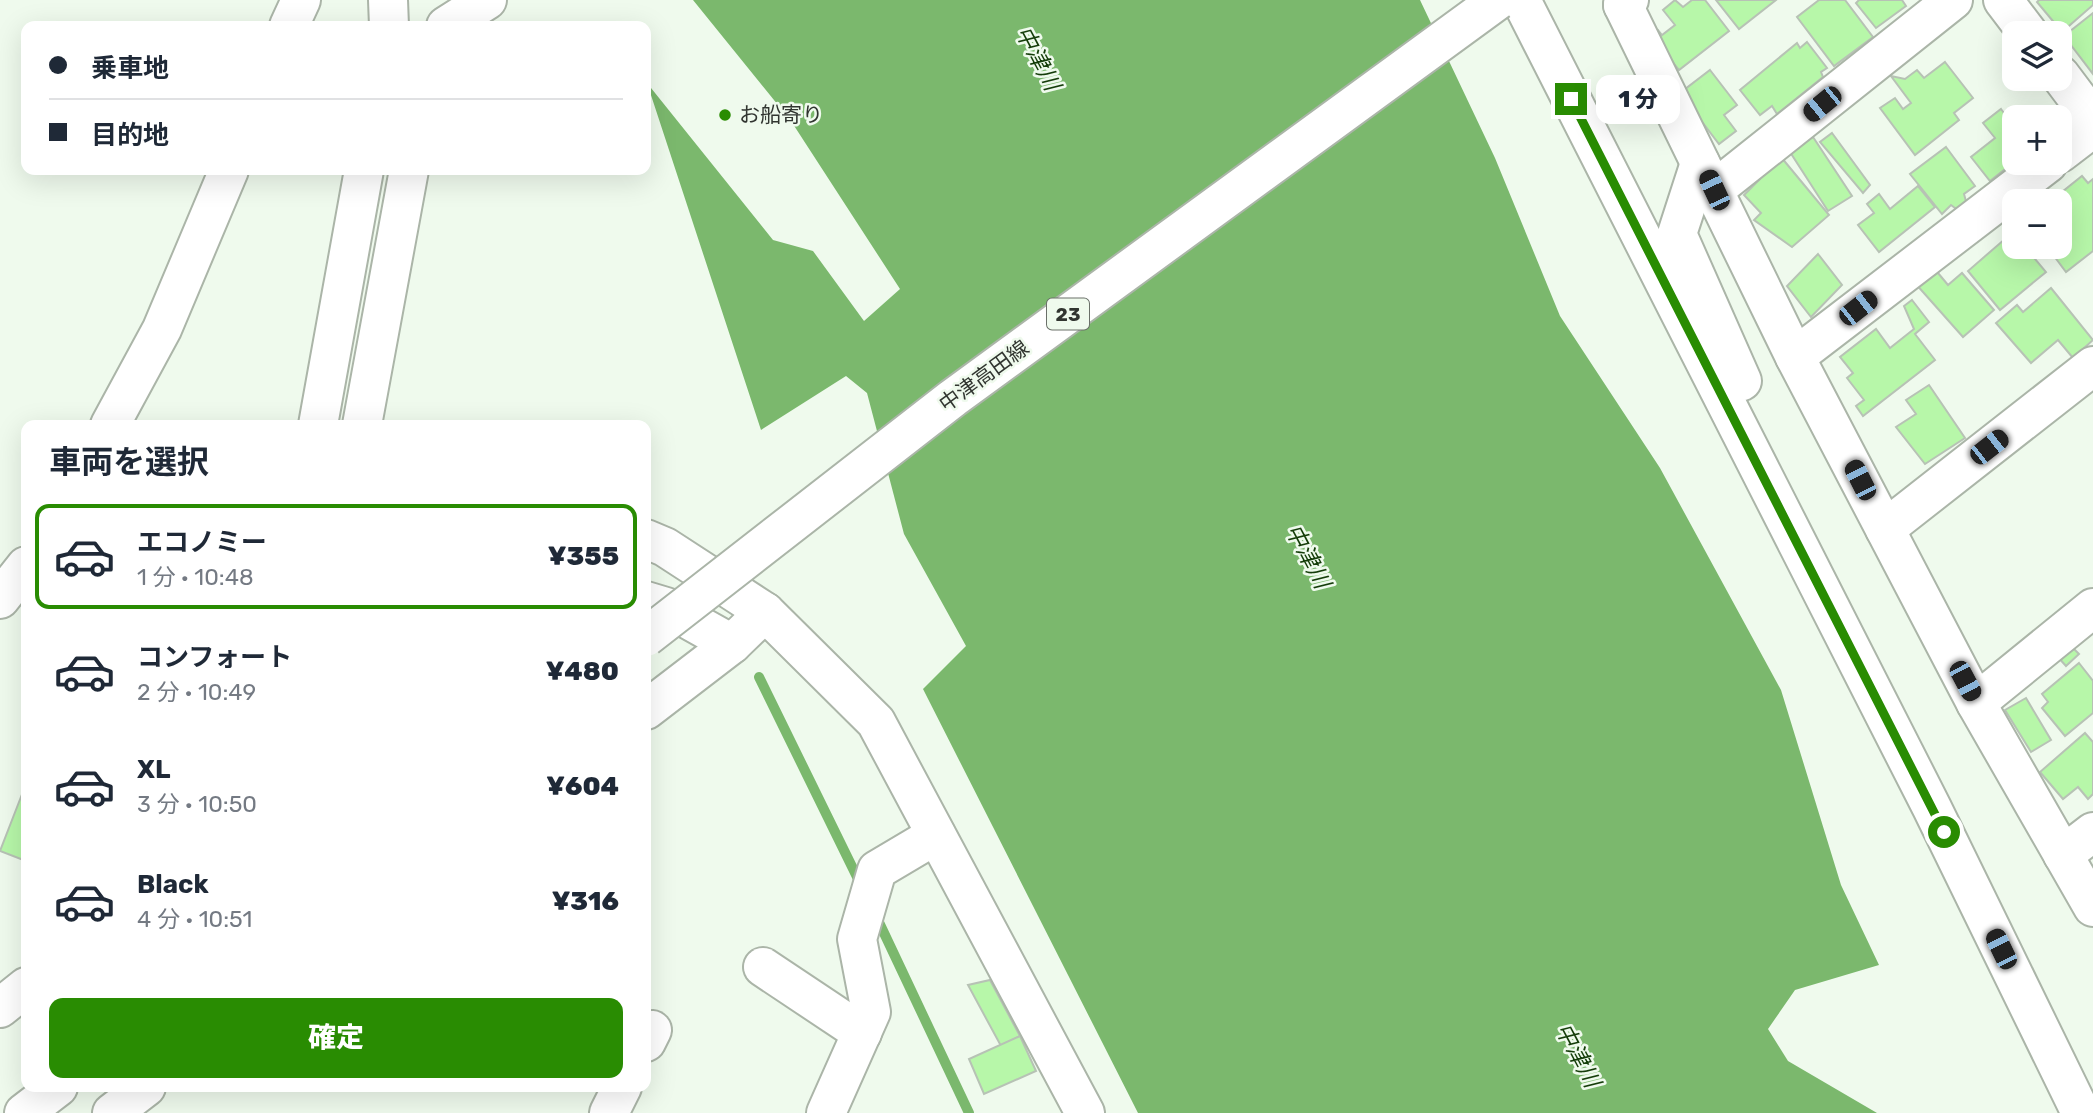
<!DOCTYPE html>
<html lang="ja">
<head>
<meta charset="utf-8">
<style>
	body { margin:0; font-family:Rubik,"Noto Sans JP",sans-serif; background:#f6f6f7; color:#1f2937; height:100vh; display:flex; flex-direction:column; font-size:26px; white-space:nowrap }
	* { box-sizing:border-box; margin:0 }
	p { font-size:23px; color:#747a83 }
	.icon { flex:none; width:38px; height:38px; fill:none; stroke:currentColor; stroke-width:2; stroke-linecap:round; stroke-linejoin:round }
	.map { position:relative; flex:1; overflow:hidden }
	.details { position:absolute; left:21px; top:420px; width:630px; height:672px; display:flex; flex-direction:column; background:#fff; border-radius:14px; box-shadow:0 7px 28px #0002 }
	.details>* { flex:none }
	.guide { position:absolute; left:21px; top:21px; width:630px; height:154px; border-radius:14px; box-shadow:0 7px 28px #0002; display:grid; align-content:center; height:154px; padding:0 28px; background:#fff }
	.controls { position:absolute; left:2002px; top:21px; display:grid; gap:14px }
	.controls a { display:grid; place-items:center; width:70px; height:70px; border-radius:14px; background:#fff; box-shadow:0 7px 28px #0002; font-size:35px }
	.end { position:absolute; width:32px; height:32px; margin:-16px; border:9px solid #298c02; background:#fff; box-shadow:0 0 0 4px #fff }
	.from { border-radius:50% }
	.bubble { position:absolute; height:49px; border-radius:14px; background:#fff; box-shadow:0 7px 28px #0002; font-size:23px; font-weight:800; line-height:49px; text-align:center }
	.car { position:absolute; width:21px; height:42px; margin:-21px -10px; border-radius:9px; box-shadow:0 0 5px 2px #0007; background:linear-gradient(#222 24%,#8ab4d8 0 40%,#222 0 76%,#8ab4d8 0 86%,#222 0) }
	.guide b { display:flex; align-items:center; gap:24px; height:66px; font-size:26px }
	.guide b+b { border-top:2px solid #e0e1e3 }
	.guide i { width:18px; height:18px; background:#1f2937 }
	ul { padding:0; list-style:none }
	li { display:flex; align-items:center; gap:21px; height:105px; margin:0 14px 10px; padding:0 14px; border:4px solid transparent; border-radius:14px }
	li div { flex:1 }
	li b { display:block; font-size:26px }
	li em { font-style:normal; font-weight:800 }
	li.selected { border-color:#298c02 }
	li>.icon { width:63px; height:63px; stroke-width:1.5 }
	h2 { padding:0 28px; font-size:32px; line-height:84px }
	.primary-button { display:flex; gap:14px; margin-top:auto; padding:14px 28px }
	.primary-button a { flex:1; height:80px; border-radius:14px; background:#298c02; color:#fff; font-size:28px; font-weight:800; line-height:80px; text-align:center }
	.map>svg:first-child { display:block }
</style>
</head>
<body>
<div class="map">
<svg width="2093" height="1113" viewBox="0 0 2093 1113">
	<rect width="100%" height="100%" fill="#effaed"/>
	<path fill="#7bb86d" d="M693,0H1420L1495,158L1560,316L1660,468L1781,690L1841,885L1879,965L1795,990L1768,1029L1788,1061L1877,1113H1138L923,689L966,646L904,534L867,393L846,376L761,430L647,83L773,240L813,251L864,321L900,289L791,121Z"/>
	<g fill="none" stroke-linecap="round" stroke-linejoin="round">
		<g stroke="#7bb86d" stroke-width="10">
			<path d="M759,677L861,885"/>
			<path d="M876,916L969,1113"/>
		</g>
	</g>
	<g fill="#b7f7a9" stroke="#b7c2b5" stroke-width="2">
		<path d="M1675,0L1683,7L1692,0H1705L1729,31L1679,70L1651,35L1658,30L1662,35L1675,25L1663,10Z"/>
		<path d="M1716,0H1776L1739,29Z"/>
		<path d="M1819,0H1845L1873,37L1834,66L1797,17Z"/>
		<path d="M1859,0H1902L1906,6L1876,28L1856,3Z"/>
		<path d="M2039,0H2093V5L2062,32L2037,2Z"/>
		<path d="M2093,13V74L2064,36Z"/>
		<path d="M1807,42L1827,68L1821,72L1823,77L1777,114L1772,106L1760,115L1740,90L1797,43L1800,48Z"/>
		<path d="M1945,62L1973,98L1954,113L1959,120L1915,155L1880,108L1895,98L1903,109L1911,103L1891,76L1905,79L1917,70L1924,78Z"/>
		<path d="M1710,70L1737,105L1724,115L1736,131L1719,144L1680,93Z"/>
		<path d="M2028,108L2036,117H2016Z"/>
		<path d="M2001,109L2010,121L2014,118V162L1990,181L1971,157L1995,138L1983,123Z"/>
		<path d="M1832,133L1870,185L1863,193L1820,142Z"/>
		<path d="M1813,137L1852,196L1828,211L1790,152Z"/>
		<path d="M1946,147L1975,186L1964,194L1967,205L1959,211L1951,205L1942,214L1910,174Z"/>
		<path d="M1781,157L1829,215L1792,247L1754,220L1761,213L1744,195L1760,179L1758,174Z"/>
		<path d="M2082,176L2088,183L2093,179V251L2066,272L2054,256L2064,248L2060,243V225L2069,218L2060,206L2068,200L2062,192Z"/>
		<path d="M1918,186L1935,207L1879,252L1858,225L1874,213L1867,204L1879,194L1890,209Z"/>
		<path d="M2013,232L2014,247H2025L2046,272L2000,310L1968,271Z"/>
		<path d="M1818,254L1842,285L1811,317L1787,286Z"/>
		<path d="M1933,267L1948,285L1962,273L1994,310L1963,337L1915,283Z"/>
		<path d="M2051,288L2093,340L2073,358L2058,340L2031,363L1996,323L2017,305L2023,312Z"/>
		<path d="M1912,300L1929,322L1915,334L1935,360L1863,416L1856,406L1864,400L1847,378L1853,373L1840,357L1876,329L1890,348L1914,329L1904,306Z"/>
		<path d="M1929,385L1965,438L1925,464L1896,427L1916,414L1906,400Z"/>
		<path d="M2070,645L2079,654L2066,666L2057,656Z"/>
		<path d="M2079,663L2093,681V713L2065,736L2042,708L2048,702L2042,694Z"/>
		<path d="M2026,698L2051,740L2031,752L2005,710Z"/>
		<path d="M2085,733L2093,742V794L2088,799L2078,787L2063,799L2040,772Z"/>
		<path d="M26,784V861L0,851Z"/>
		<path d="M990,980L1020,1036L1001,1046L968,985Z"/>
		<path d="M1020,1036L1036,1071L984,1094L969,1059Z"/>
	</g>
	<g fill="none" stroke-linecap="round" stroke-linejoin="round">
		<g stroke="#abb5a8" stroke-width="42">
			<g id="minor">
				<path d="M388,0L389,26"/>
				<path d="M1521,0L1932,808L2081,1113"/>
				<path d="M2003,0L2028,33"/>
				<path d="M1623,5L1795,357L1976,703L2093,907"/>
				<path d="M289,26L301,0"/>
				<path d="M446,26L487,0"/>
				<path d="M2060,75L2093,119"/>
				<path d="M2060,153L2093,128"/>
				<path d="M1700,163L1677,234L1742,381"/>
				<path d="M1714,190L1953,0"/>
				<path d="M1795,357L2048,163"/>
				<path d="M110,425L162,329L229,170"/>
				<path d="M318,425L364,170"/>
				<path d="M362,425L409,170"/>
				<path d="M1885,529L2093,366"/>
				<path d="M646,539L665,547L765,612L876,722L1085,1113"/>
				<path d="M0,599L26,566"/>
				<path d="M646,601L666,607L732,644"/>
				<path d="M1976,703L2093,608"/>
				<path d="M646,710L732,644L765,612"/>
				<path d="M2063,855L2093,832"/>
				<path d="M763,967L862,1033"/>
				<path d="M0,1008L26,987"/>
				<path d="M646,1042L652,1030"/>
				<path d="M112,1113L146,1087"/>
				<path d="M609,1113L622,1087"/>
				<path d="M826,1113L871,1012L857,939L877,870L936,835"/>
			</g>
		</g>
		<g stroke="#abb5a8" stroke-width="42">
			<path id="tertiary" d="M1623,5L1629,0"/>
		</g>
		<g stroke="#abb5a8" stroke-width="42">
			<path id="primary" d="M24,1113L58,1087"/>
		</g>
		<use href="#minor" stroke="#fff" stroke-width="38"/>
		<use href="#tertiary" stroke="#fff" stroke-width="38"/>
		<use href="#primary" stroke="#fff" stroke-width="38"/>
		<g stroke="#abb5a8" stroke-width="42" stroke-linecap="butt">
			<path id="primary-bridge" d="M646,637L953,398L1498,0"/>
		</g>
		<use href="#primary-bridge" stroke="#fff" stroke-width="38"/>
	</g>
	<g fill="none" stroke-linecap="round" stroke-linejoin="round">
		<path stroke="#298c02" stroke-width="9" d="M1571,99L1944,832"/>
	</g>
	<circle fill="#298c02" stroke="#effaed" stroke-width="2.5" cx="725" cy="115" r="7"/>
	<g text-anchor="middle" stroke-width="5" stroke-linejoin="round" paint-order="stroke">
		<rect fill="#effaed" stroke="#6a7069" stroke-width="2" x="1047" y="298.5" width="42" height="31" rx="5"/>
		<g font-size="19" font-weight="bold" fill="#313530">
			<text x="1068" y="321">23</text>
		</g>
		<g font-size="21" fill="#313530" stroke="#effaed" text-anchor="start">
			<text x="739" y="122">お船寄り</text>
		</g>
		<g font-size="21" fill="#313530" stroke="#effaed">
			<text transform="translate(984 376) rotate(-36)" y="7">中津高田線</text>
		</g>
		<g font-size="23" font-style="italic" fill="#143d09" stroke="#effaed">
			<text transform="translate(1038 58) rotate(62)" y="8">中津川</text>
			<text transform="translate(1308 556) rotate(62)" y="8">中津川</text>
			<text transform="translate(1578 1055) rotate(62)" y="8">中津川</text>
		</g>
	</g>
</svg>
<div class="controls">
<a><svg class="icon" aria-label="layers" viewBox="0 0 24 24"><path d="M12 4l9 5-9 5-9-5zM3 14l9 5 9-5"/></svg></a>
<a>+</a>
<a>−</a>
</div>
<i class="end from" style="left:1944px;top:832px"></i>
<i class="end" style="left:1571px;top:99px"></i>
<div class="bubble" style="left:1596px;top:75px;width:84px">1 分</div>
<i class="car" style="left:1822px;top:104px;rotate:231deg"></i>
<i class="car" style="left:1714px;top:190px;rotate:335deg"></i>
<i class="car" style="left:1858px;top:308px;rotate:52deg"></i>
<i class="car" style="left:1989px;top:447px;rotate:52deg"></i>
<i class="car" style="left:1860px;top:480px;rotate:333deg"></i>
<i class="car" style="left:1965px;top:681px;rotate:152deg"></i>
<i class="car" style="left:2001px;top:949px;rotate:334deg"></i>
<div class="guide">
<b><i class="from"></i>乗車地</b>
<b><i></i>目的地</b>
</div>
<section class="details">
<h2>車両を選択</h2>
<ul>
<li class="selected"><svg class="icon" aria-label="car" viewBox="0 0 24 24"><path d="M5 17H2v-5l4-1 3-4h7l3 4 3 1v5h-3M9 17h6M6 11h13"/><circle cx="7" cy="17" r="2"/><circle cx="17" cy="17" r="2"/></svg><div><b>エコノミー</b><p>1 分 · 10:48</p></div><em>¥355</em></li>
<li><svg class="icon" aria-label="car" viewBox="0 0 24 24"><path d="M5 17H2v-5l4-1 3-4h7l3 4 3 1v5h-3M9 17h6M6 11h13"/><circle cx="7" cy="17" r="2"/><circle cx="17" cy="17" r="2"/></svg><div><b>コンフォート</b><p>2 分 · 10:49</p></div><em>¥480</em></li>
<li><svg class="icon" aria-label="car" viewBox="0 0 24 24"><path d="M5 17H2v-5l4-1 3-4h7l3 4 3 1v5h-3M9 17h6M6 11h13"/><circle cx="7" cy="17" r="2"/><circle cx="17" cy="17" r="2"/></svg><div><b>XL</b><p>3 分 · 10:50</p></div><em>¥604</em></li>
<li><svg class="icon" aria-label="car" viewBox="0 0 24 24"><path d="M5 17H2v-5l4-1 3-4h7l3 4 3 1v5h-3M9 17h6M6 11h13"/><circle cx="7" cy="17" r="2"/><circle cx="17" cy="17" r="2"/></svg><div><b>Black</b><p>4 分 · 10:51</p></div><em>¥316</em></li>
</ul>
<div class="primary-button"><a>確定</a></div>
</section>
</div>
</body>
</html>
